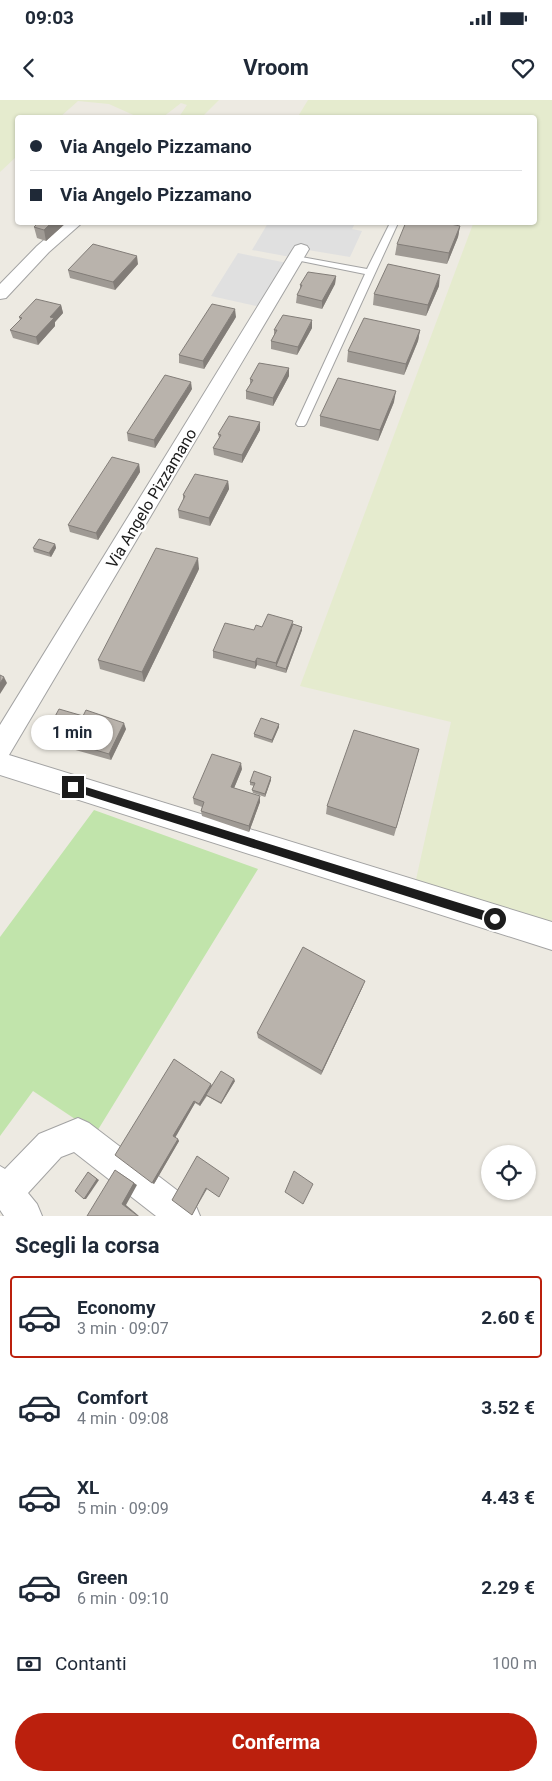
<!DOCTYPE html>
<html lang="it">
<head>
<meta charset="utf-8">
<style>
	body { margin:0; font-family:Roboto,sans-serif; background:#f6f6f7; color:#1f2937; height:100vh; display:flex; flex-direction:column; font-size:19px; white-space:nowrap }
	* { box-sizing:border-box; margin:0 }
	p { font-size:16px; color:#747a83 }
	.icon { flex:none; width:28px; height:28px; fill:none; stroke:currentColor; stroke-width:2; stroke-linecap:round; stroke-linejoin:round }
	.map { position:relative; height:1116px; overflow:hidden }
	.side { display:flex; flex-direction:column; background:#fff; flex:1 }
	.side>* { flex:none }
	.banner { position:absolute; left:15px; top:15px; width:522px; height:110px; border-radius:5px; box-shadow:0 1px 4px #0004; display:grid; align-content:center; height:110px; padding:0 15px; background:#fff }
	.tools { position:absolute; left:481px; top:1045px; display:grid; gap:10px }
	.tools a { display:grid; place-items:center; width:55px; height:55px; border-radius:50%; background:#fff; box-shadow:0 1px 4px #0004; font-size:25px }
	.end { position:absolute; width:22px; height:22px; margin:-11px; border:6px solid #1c1c1c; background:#fff; box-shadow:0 0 0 2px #fff }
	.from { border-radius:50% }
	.bubble { position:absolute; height:35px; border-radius:18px; background:#fff; box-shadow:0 1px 4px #0004; font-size:16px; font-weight:700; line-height:35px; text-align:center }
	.banner b { display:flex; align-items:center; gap:18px; height:48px; font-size:19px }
	.banner b+b { border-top:1px solid #e0e1e3 }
	.banner i { width:12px; height:12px; background:#1f2937 }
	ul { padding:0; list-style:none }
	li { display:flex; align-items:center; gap:15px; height:82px; margin:0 10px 8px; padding:0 5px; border:2px solid transparent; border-radius:5px }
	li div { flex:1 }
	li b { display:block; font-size:19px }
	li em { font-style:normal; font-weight:700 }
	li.on { border-color:#bb200d }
	li>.icon { width:45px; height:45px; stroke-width:1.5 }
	h2 { padding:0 15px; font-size:22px; line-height:60px }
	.pay { display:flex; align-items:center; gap:12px; height:55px; padding:0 15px; font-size:19px }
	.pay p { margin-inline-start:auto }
	.primary-button { display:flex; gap:10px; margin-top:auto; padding:10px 15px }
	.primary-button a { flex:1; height:58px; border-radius:30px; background:#bb200d; color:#fff; font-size:20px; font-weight:700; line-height:58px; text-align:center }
	.status { display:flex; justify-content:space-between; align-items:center; height:35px; padding:0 25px; background:#fff; direction:ltr }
	.status svg { height:14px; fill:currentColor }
	header { display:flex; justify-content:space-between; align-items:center; height:65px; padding:0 15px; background:#fff; font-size:22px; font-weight:700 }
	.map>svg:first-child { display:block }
</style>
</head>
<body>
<div class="status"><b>09:03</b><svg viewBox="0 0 49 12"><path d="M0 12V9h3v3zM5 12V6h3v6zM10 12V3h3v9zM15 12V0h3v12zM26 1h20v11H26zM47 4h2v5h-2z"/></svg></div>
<header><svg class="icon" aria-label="back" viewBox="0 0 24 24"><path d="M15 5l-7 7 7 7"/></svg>Vroom<svg class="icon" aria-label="heart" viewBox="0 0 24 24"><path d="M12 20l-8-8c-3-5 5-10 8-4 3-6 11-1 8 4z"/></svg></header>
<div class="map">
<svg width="552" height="1116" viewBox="0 0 552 1116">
	<rect width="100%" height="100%" fill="#edeae2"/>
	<g fill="#e5ebce">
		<path d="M0,0H219L202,17H179L187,5L181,3L163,17L140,18L109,4L78,1L60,17L18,18L17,56L0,72Z"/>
		<path d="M308,0H552V826L415,784L451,622L300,586L473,124L465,123L535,122V18H297Z"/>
	</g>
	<path fill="#c1e4ab" d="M94,710L258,769L96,1033L33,991L0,1036V837Z"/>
	<g fill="#e0e0e0">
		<path d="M268,123H355L352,129L362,131L350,157L302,149L296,158L252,150Z"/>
		<path d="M238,153L292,164L265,208L211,196Z"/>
	</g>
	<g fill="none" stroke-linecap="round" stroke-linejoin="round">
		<g stroke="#a3a3a3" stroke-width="2">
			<path id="service" d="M390,123H398L306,324L304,326H298L296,324L365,174L296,160L292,158L296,156L367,169Z"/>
		</g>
		<g stroke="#a3a3a3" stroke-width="2">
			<g id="minor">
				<path d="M65,122H83L49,152L6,198L0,199V184L37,146Z"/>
				<path d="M301,144L307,146L309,149L9,655L552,822V850L0,675V625L293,149L295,146Z"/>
				<path d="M78,1018L89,1023L195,1104L200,1116H156L74,1052L61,1057L28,1093L37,1104L42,1116H4L0,1110V1066L5,1069L39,1034Z"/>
			</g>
		</g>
		<use href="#service" fill="#fff" fill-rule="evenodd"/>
		<use href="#minor" fill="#fff" fill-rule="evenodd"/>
	</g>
	<g fill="#9f9a94">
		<path d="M67,122L46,141L37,138L34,127Z"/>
		<path d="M460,126L458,137L447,164L395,155L397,144Z"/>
		<path d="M138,164L115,190L70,178L68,170Z"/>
		<path d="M336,176L335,184L322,209L296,203L297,195L300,190V185Z"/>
		<path d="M439,186L426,216L373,205L374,194Z"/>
		<path d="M61,205L63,213L55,222V226L38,245L13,238L10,230L20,220L19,217Z"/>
		<path d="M236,217L204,269L179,263V255Z"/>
		<path d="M312,228L297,255L271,249V241L274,235V230Z"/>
		<path d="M420,230L418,241L404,275L347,262L348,251Z"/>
		<path d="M289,268V276L273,306L246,299V291L250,284V279Z"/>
		<path d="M192,289L155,348L128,341L127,333Z"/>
		<path d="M394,302L378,341L320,326V316Z"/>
		<path d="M260,322V330L242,363L214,355L213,348L219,338L218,334Z"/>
		<path d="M139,364L140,372L98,440L70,432L68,425Z"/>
		<path d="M228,381L229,389L210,426L179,418L178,410L183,400V395Z"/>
		<path d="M55,444L56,448L51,457L34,452L33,448Z"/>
		<path d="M199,469L144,582L100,569L98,560Z"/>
		<path d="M293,524L302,527V530L286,573L257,565L255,569L213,558V551L254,530L262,527Z"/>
		<path d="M83,616L126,629L111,660L47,642L45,635Z"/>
		<path d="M279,624V627L272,643L254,637V634Z"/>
		<path d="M419,649L394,736L326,714L327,706Z"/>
		<path d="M242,669L234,688L260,702L249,732L202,716L201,711L202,707L194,704L193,698Z"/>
		<path d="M271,680L265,697L253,693L252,690L254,686L250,685V682Z"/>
		<path d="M363,886L321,975L258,938L257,933Z"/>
		<path d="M174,959L212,986L235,981L221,1004L207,996L200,1006L195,1003L175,1037L179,1041L154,1084Z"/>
	</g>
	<g fill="#827d78">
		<path d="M52,122H67L46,141L44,130Z"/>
		<path d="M460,126L458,137L447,164L449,153Z"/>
		<path d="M137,156L138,164L115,190L113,182Z"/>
		<path d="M440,175L439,186L426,216L428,205Z"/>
		<path d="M336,176L335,184L322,209V201Z"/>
		<path d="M61,205L63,213L55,222V226L38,245L36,237L50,217Z"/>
		<path d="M235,209L236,217L204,269L203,261Z"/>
		<path d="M312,220V228L297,255L298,247Z"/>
		<path d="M420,230L418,241L404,275L406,264Z"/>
		<path d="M289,268V276L273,306V298Z"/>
		<path d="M191,282L192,289L155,348L154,340Z"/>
		<path d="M396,291L394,302L378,341L380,330Z"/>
		<path d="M260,322V330L242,363V355Z"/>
		<path d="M139,364L140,372L98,440L96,433Z"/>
		<path d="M228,381L229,389L210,426L209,418Z"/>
		<path d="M55,444L56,448L51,457L49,453Z"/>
		<path d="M198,458L199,469L144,582L142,572Z"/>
		<path d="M293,521L292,528L276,566V563Z"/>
		<path d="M302,527V530L286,573V569Z"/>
		<path d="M257,558V565L255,569V562Z"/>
		<path d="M4,577L7,583L0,594V583Z"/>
		<path d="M124,623L126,629L111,660L109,654Z"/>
		<path d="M279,624V627L272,643V640Z"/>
		<path d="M241,663L242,669L232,693L231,687Z"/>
		<path d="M271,677V680L265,697V694Z"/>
		<path d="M260,696V702L249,732V726Z"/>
		<path d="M365,881L363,886L321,975L322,971Z"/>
		<path d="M234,979L235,981L221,1004V1003Z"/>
		<path d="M211,984L212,986L200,1006L199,1004Z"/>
		<path d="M194,1001L195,1003L175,1038L173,1036Z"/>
		<path d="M178,1039L179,1041L154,1084L152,1083Z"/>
		<path d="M88,1072L99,1080L86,1099H84Z"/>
		<path d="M118,1072L137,1085L126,1105L139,1116H138L122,1104Z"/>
		<path d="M206,1088L207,1089L192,1115Z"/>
	</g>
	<g fill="#b9b3ac" stroke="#827d78">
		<path d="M39,122H52L44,130L34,127Z"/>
		<path d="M406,122H441L460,126L449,153L397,144Z"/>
		<path d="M93,144L137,156L113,182L68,170Z"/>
		<path d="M388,164L440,175L428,205L374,194Z"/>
		<path d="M308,172L336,176L322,201L297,195L302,185H300Z"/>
		<path d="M36,199L61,205L50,217L54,218L36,237L10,230L22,218L19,217Z"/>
		<path d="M212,204L235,209L203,261L179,255Z"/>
		<path d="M283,215L312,220L298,247L271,241L277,230H274Z"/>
		<path d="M364,218L420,230L406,264L348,251Z"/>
		<path d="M259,263L289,268L273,298L246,291L253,280L250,279Z"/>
		<path d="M165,275L191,282L154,340L127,333Z"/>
		<path d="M338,278L396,291L380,330L320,316Z"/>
		<path d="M229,316L260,322L242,355L213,348L221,335L218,334Z"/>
		<path d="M112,357L139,364L96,433L68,425Z"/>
		<path d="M195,374L228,381L209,418L178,410L185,396L183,395Z"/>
		<path d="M39,439L55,444L49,453L33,448Z"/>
		<path d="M156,448L198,458L142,572L98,560Z"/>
		<path d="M268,514L293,521L276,563L257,558L255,562L213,551L225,523L254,530L256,525L262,527Z"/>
		<path d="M293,524L302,527L286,569L276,566Z"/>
		<path d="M0,575L4,577L0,583Z"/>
		<path d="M59,609L83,616L86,610L124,623L109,654L45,635Z"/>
		<path d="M261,618L279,624L272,640L254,634Z"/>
		<path d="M354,630L419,649L396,728L327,706Z"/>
		<path d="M212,654L241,663L231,687L260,696L249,726L201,711L204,702L193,698Z"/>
		<path d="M254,671L271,677L265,694L252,690L255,683L250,682Z"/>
		<path d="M303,847L365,881L322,971L257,933Z"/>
		<path d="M174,959L211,984L199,1004L194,1001L173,1036L178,1039L152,1083L115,1055Z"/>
		<path d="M221,971L234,979L221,1003L206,995Z"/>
		<path d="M197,1056L229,1078L219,1097L206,1088L192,1115L172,1100Z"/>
		<path d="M115,1070L134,1083L122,1104L138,1116H87Z"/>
		<path d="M294,1071L313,1084L303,1104L285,1092Z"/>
		<path d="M88,1072L97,1079L84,1099L75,1091Z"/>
	</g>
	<path fill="#1c1c1c" d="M73,683L495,814L500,819L495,824L73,691L68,687Z"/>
	<g text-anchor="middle" stroke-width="4.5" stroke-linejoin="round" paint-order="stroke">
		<g font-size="16" fill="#1c1c1c" stroke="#fff">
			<text transform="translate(151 398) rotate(-59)" y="6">Via Angelo Pizzamano</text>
		</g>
	</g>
</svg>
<div class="tools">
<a><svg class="icon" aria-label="locate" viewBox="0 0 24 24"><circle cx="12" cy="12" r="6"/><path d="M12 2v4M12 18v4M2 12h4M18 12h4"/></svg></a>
</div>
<i class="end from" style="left:495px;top:819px"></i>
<i class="end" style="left:73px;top:687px"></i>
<div class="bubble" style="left:31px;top:615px;width:82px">1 min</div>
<div class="banner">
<b><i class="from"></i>Via Angelo Pizzamano</b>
<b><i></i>Via Angelo Pizzamano</b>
</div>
</div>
<section class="side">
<h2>Scegli la corsa</h2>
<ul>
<li class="on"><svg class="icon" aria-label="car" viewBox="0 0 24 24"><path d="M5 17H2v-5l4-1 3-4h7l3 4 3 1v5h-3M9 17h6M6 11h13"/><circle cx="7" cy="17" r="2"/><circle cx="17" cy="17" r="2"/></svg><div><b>Economy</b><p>3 min · 09:07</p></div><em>2.60 €</em></li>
<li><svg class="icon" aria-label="car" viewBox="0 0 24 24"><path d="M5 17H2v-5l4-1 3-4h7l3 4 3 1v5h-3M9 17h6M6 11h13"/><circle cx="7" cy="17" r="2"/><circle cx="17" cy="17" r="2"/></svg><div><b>Comfort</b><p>4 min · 09:08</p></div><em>3.52 €</em></li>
<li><svg class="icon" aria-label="car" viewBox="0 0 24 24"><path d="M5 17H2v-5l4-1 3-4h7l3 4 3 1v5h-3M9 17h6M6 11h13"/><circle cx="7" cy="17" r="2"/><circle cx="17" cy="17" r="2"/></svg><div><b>XL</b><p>5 min · 09:09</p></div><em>4.43 €</em></li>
<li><svg class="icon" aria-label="car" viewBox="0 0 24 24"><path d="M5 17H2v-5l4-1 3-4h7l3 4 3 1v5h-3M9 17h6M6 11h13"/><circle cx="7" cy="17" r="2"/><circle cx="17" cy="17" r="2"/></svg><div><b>Green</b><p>6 min · 09:10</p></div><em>2.29 €</em></li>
</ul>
<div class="pay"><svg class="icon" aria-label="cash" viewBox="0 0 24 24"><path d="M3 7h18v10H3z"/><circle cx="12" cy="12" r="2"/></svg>Contanti<p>100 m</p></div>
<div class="primary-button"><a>Conferma</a></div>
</section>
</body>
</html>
